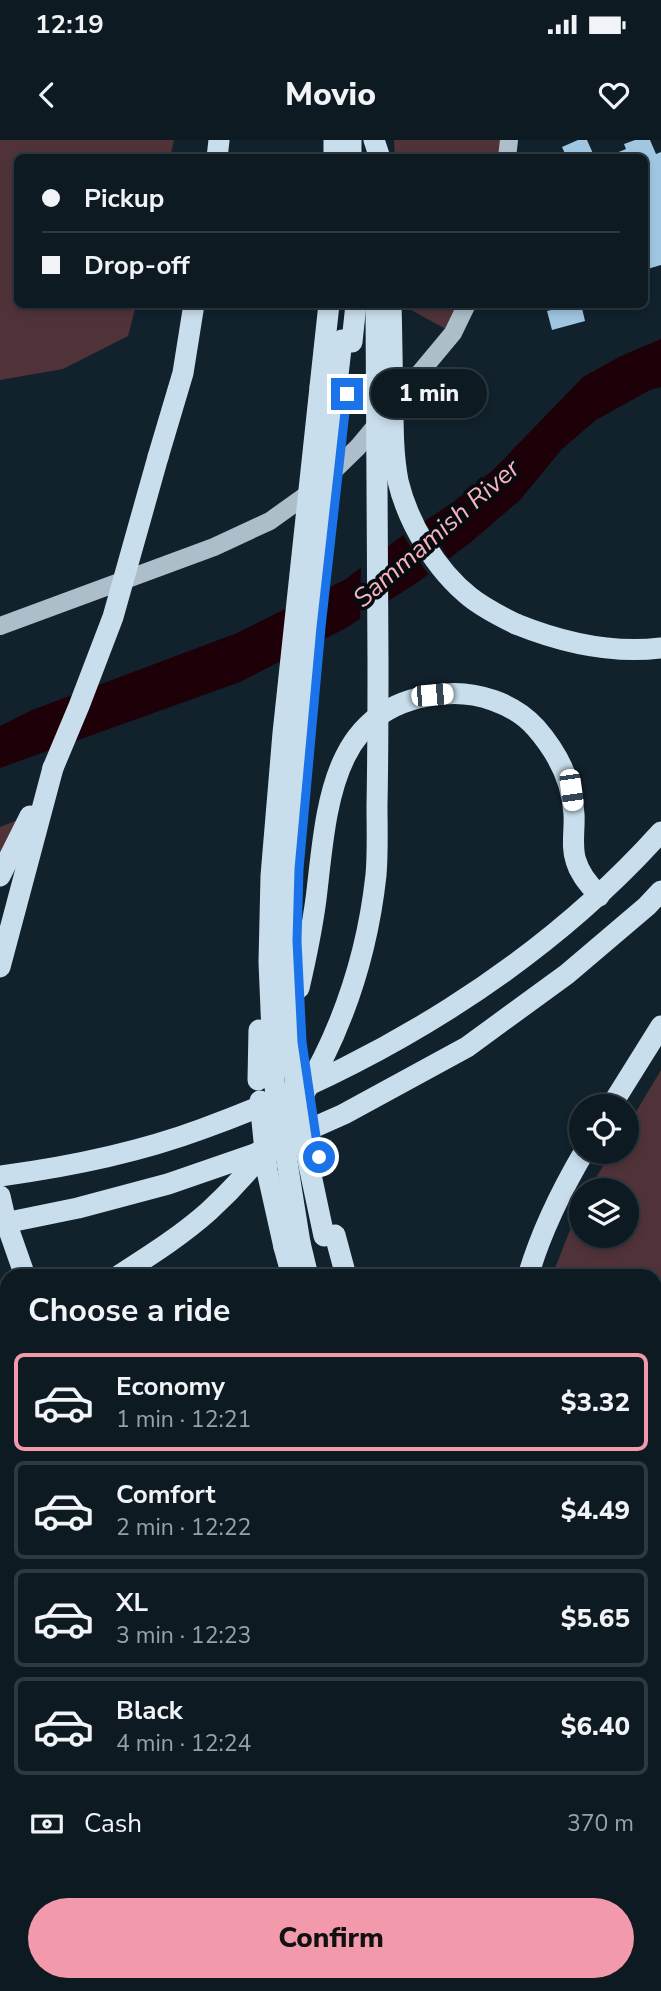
<!DOCTYPE html>
<html lang="en">
<head>
<meta charset="utf-8">
<style>
	body { margin:0; font-family:"Nunito Sans",sans-serif; background:#1b272f; color:#f1f3f6; height:100vh; display:flex; flex-direction:column; font-size:26px; white-space:nowrap }
	* { box-sizing:border-box; margin:0 }
	p { font-size:23px; color:#9aa1a5 }
	.icon { flex:none; width:38px; height:38px; fill:none; stroke:currentColor; stroke-width:2; stroke-linecap:round; stroke-linejoin:round }
	.map { position:relative; flex:1; overflow:hidden }
	.details { position:absolute; left:0px; top:1129px; width:662px; height:723px; display:flex; flex-direction:column; background:#0d1a22; border-radius:21px 21px 0 0; box-shadow:0 4px 10px #0003,0 0 0 2px #2d3840 }
	.details>* { flex:none }
	.guide { position:absolute; left:14px; top:14px; width:634px; height:154px; border-radius:10px; box-shadow:0 4px 10px #0003,0 0 0 2px #2d3840; display:grid; align-content:center; height:154px; padding:0 28px; background:#0d1a22 }
	.fabs { position:absolute; left:569px; top:954px; display:grid; gap:14px }
	.fabs a { display:grid; place-items:center; width:70px; height:70px; border-radius:50%; background:#0d1a22; box-shadow:0 4px 10px #0003,0 0 0 2px #2d3840; font-size:35px }
	.end { position:absolute; width:32px; height:32px; margin:-16px; border:9px solid #1a73e8; background:#fff; box-shadow:0 0 0 4px #fff }
	.from { border-radius:50% }
	.bubble { position:absolute; height:49px; border-radius:24px; background:#0d1a22; box-shadow:0 4px 10px #0003,0 0 0 2px #2d3840; font-size:23px; font-weight:800; line-height:49px; text-align:center }
	.car { position:absolute; width:21px; height:42px; margin:-21px -10px; border-radius:9px; box-shadow:0 0 5px 2px #0007; background:linear-gradient(#fff 24%,#345 0 40%,#fff 0 76%,#345 0 86%,#fff 0) }
	.guide b { display:flex; align-items:center; gap:24px; height:66px; font-size:26px }
	.guide b+b { border-top:2px solid #2d3840 }
	.guide i { width:18px; height:18px; background:#f1f3f6 }
	ul { padding:0; list-style:none }
	li { display:flex; align-items:center; gap:21px; height:98px; margin:0 14px 10px; padding:0 14px; border:4px solid #2d3840; border-radius:10px }
	li div { flex:1 }
	li b { display:block; font-size:26px }
	li em { font-style:normal; font-weight:800 }
	li.active { border-color:#f29aac }
	li>.icon { width:63px; height:63px; stroke-width:1.5 }
	h2 { padding:0 28px; font-size:32px; line-height:84px }
	.pay { display:flex; align-items:center; gap:18px; height:77px; padding:0 28px; font-size:26px }
	.pay p { margin-inline-start:auto }
	.button { display:flex; gap:14px; margin-top:auto; padding:14px 28px }
	.button a { flex:1; height:80px; border-radius:42px; background:#f29aac; color:#111; font-size:28px; font-weight:800; line-height:80px; text-align:center }
	.status { display:flex; justify-content:space-between; align-items:center; height:49px; padding:0 35px; background:#0d1a22; direction:ltr }
	.status svg { height:19px; fill:currentColor }
	header { display:flex; justify-content:space-between; align-items:center; height:91px; padding:0 28px; background:#0d1a22; font-size:32px; font-weight:800 }
	.map>svg:first-child { display:block }
</style>
</head>
<body>
<div class="status"><b>12:19</b><svg viewBox="0 0 49 12"><path d="M0 12V9h3v3zM5 12V6h3v6zM10 12V3h3v9zM15 12V0h3v12zM26 1h20v11H26zM47 4h2v5h-2z"/></svg></div>
<header><svg class="icon" aria-label="back" viewBox="0 0 24 24"><path d="M15 5l-7 7 7 7"/></svg>Movio<svg class="icon" aria-label="heart" viewBox="0 0 24 24"><path d="M12 20l-8-8c-3-5 5-10 8-4 3-6 11-1 8 4z"/></svg></header>
<div class="map">
<svg width="661" height="1851" viewBox="0 0 661 1851">
	<rect width="100%" height="100%" fill="#11222d"/>
	<g fill="#503339">
		<path d="M0,0H174L170,17L18,18V164L136,165L128,196L63,229L0,240Z"/>
		<path d="M394,0H509L507,18L395,17Z"/>
		<path d="M402,165H467L453,193Z"/>
		<path d="M28,676L0,718V687Z"/>
		<path d="M661,930V1595L654,1586V1136H552L581,1062V1096H626V1050H588L612,1012H626L627,987Z"/>
	</g>
	<path fill="#1e0108" d="M661,199V247L650,250L596,280L562,309L520,360L471,402L418,442L346,488L240,542L0,628V586L32,570L237,493L346,439L399,398L452,363L493,330L583,237L621,216Z"/>
	<g fill="#11222d">
		<path d="M422,378L451,422L430,437L412,410L402,392Z"/>
		<path d="M384,405L383,468L360,483L361,423Z"/>
	</g>
	<g fill="#9fc7e2">
		<path d="M578,0H587L595,18H567L562,7Z"/>
		<path d="M635,0H650L656,14L661,12V125L644,130V18L606,17L626,9L624,4Z"/>
		<path d="M549,164H581L585,181L552,190L547,171L551,170Z"/>
	</g>
	<g fill="none" stroke-linecap="round" stroke-linejoin="round">
		<g stroke="#adbecb" stroke-width="18">
			<path d="M507,18L509,0"/>
			<path d="M0,486L214,407L270,381L316,348L358,307L453,193L467,164"/>
		</g>
		<g stroke="#c9deed" stroke-width="21">
			<path d="M334,0V18"/>
			<path d="M351,0V18"/>
			<path d="M374,0L380,18"/>
			<path d="M217,18L219,0"/>
			<path d="M352,202L356,164"/>
			<path d="M320,247L329,164"/>
			<path d="M158,317L183,233L194,164"/>
			<path d="M516,484C563,503 611,514 661,508"/>
			<path d="M0,736L30,676"/>
			<path d="M0,827L53,628"/>
			<path d="M299,848C306,818 312,789 316,759C327,668 329,563 444,554C476,551 514,563 536,588C557,612 572,641 574,674C575,689 571,707 576,721C580,735 590,745 599,756"/>
			<path d="M611,966L661,886"/>
			<path d="M0,1036C68,1027 137,1013 202,989C373,927 538,829 661,692"/>
			<path d="M0,1056L6,1082L25,1136"/>
			<path d="M0,1084L78,1068L168,1044L252,1015L344,974L467,907L567,834L647,766L661,751"/>
			<path d="M335,1095L346,1136"/>
			<path d="M300,1103L308,1136"/>
			<path d="M284,1107L292,1136"/>
			<path d="M528,1136C541,1092 561,1051 584,1012"/>
			<path d="M0,1169L7,1172"/>
			<path d="M654,1655L661,1665"/>
			<path d="M654,1696L661,1704"/>
			<path d="M654,1716L661,1723"/>
			<path d="M654,1747L661,1755"/>
			<path d="M654,1819L661,1826"/>
		</g>
		<g stroke="#c9deed" stroke-width="21">
			<path d="M391,164C392,197 392,229 393,261C393,288 393,314 398,341C408,383 436,430 470,457C485,469 500,476 516,484"/>
			<path d="M53,628L79,566L113,477L158,317"/>
			<path d="M258,940L259,890"/>
			<path d="M260,961L267,1031L284,1107"/>
			<path d="M324,1096L304,1002L294,932L287,837L286,794L291,657L309,485L342,200"/>
			<path d="M300,1103L274,941L269,822L271,736L283,593L320,247"/>
			<path d="M118,1136C149,1116 181,1096 209,1071C305,982 362,864 376,735C378,712 377,688 377,665C378,617 378,569 378,521C377,403 377,286 376,169"/>
		</g>
	</g>
	<g fill="none" stroke-linecap="round" stroke-linejoin="round">
		<path stroke="#1a73e8" stroke-width="9" d="M319,1017L302,902L297,801L299,729L321,487L347,254"/>
	</g>
	<g text-anchor="middle" stroke-width="7" stroke-linejoin="round" paint-order="stroke">
		<g font-size="26" font-style="italic" fill="#fbb1bf" stroke="#050b0f">
			<text transform="translate(436 393) rotate(-41)" y="9">Sammamish River</text>
		</g>
	</g>
</svg>
<div class="fabs">
<a><svg class="icon" aria-label="locate" viewBox="0 0 24 24"><circle cx="12" cy="12" r="6"/><path d="M12 2v4M12 18v4M2 12h4M18 12h4"/></svg></a>
<a><svg class="icon" aria-label="layers" viewBox="0 0 24 24"><path d="M12 4l9 5-9 5-9-5zM3 14l9 5 9-5"/></svg></a>
</div>
<i class="end from" style="left:319px;top:1017px"></i>
<i class="end" style="left:347px;top:254px"></i>
<div class="bubble" style="left:371px;top:229px;width:116px">1 min</div>
<i class="car" style="left:432px;top:555px;rotate:85deg"></i>
<i class="car" style="left:571px;top:650px;rotate:172deg"></i>
<div class="guide">
<b><i class="from"></i>Pickup</b>
<b><i></i>Drop-off</b>
</div>
<section class="details">
<h2>Choose a ride</h2>
<ul>
<li class="active"><svg class="icon" aria-label="car" viewBox="0 0 24 24"><path d="M5 17H2v-5l4-1 3-4h7l3 4 3 1v5h-3M9 17h6M6 11h13"/><circle cx="7" cy="17" r="2"/><circle cx="17" cy="17" r="2"/></svg><div><b>Economy</b><p>1 min · 12:21</p></div><em>$3.32</em></li>
<li><svg class="icon" aria-label="car" viewBox="0 0 24 24"><path d="M5 17H2v-5l4-1 3-4h7l3 4 3 1v5h-3M9 17h6M6 11h13"/><circle cx="7" cy="17" r="2"/><circle cx="17" cy="17" r="2"/></svg><div><b>Comfort</b><p>2 min · 12:22</p></div><em>$4.49</em></li>
<li><svg class="icon" aria-label="car" viewBox="0 0 24 24"><path d="M5 17H2v-5l4-1 3-4h7l3 4 3 1v5h-3M9 17h6M6 11h13"/><circle cx="7" cy="17" r="2"/><circle cx="17" cy="17" r="2"/></svg><div><b>XL</b><p>3 min · 12:23</p></div><em>$5.65</em></li>
<li><svg class="icon" aria-label="car" viewBox="0 0 24 24"><path d="M5 17H2v-5l4-1 3-4h7l3 4 3 1v5h-3M9 17h6M6 11h13"/><circle cx="7" cy="17" r="2"/><circle cx="17" cy="17" r="2"/></svg><div><b>Black</b><p>4 min · 12:24</p></div><em>$6.40</em></li>
</ul>
<div class="pay"><svg class="icon" aria-label="cash" viewBox="0 0 24 24"><path d="M3 7h18v10H3z"/><circle cx="12" cy="12" r="2"/></svg>Cash<p>370 m</p></div>
<div class="button"><a>Confirm</a></div>
</section>
</div>
</body>
</html>
